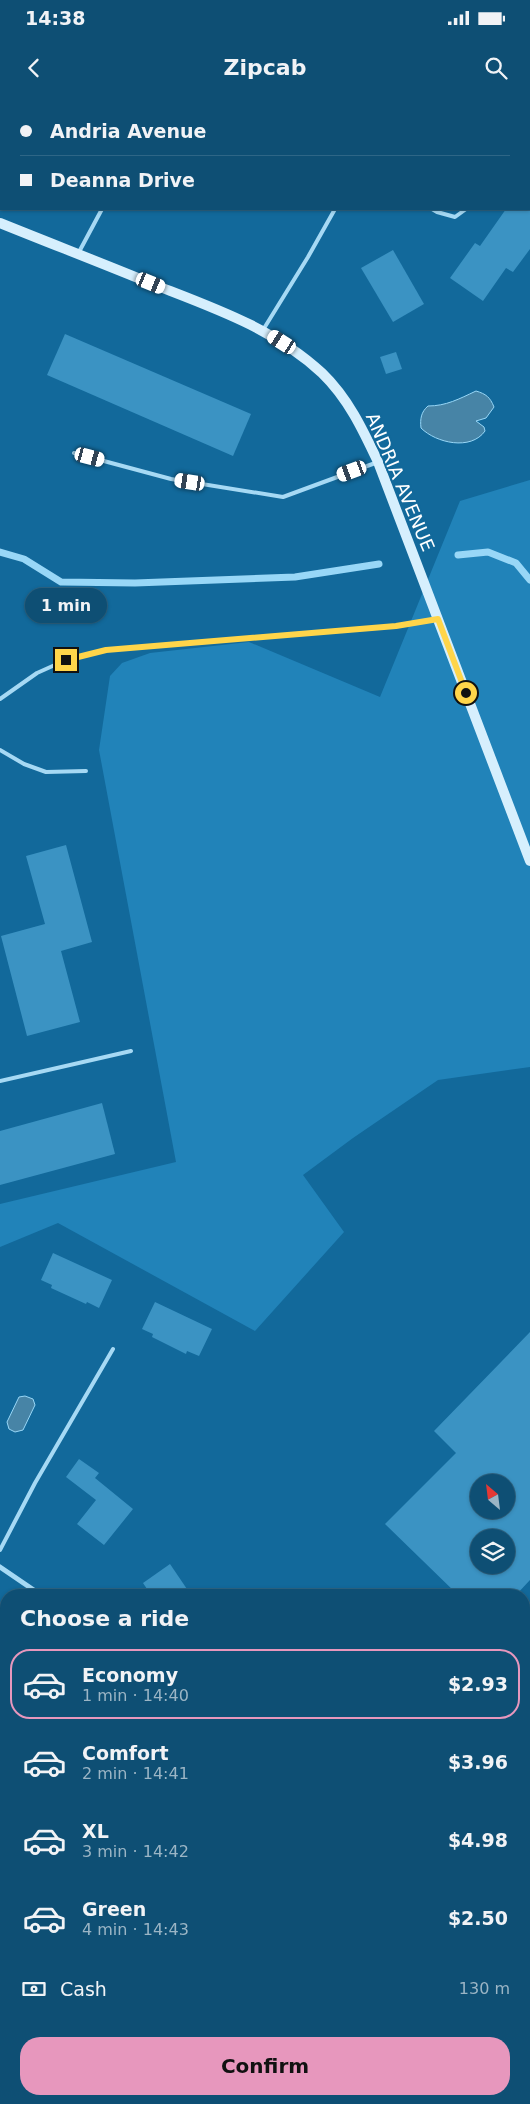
<!DOCTYPE html>
<html lang="en">
<head>
<meta charset="utf-8">
<style>
	body { margin:0; font-family:"DejaVu Sans",sans-serif; background:#1c597c; color:#f1f3f6; height:100vh; display:flex; flex-direction:column; font-size:19px; white-space:nowrap }
	* { box-sizing:border-box; margin:0 }
	p { font-size:16px; color:#9bb5c5 }
	.icon { flex:none; width:28px; height:28px; fill:none; stroke:currentColor; stroke-width:2; stroke-linecap:round; stroke-linejoin:round }
	.map { position:relative; flex:1; overflow:hidden }
	.panel { position:absolute; left:0px; top:1489px; width:530px; height:516px; display:flex; flex-direction:column; background:#0e4f74; border-radius:20px 20px 0 0; box-shadow:0 1px 4px #0004,0 0 0 1px #2e6686 }
	.panel>* { flex:none }
	.top-card { position:absolute; left:0px; top:0px; width:530px; height:110px; box-shadow:0 1px 4px #0004,0 0 0 1px #2e6686; display:grid; align-content:center; height:110px; padding:0 20px; background:#0e4f74 }
	.needle { width:32px; rotate:332deg }
	.buttons { position:absolute; left:470px; top:1374px; display:grid; gap:10px }
	.buttons a { display:grid; place-items:center; width:45px; height:45px; border-radius:50%; background:#0e4f74; box-shadow:0 1px 4px #0004,0 0 0 1px #2e6686; font-size:25px }
	.end { position:absolute; width:22px; height:22px; margin:-11px; border:6px solid #ffd54a; background:#111; box-shadow:0 0 0 2px #111 }
	.from { border-radius:50% }
	.bubble { position:absolute; height:35px; border-radius:18px; background:#0e4f74; box-shadow:0 1px 4px #0004,0 0 0 1px #2e6686; font-size:16px; font-weight:600; line-height:35px; text-align:center }
	.car { position:absolute; width:15px; height:30px; margin:-15px -8px; border-radius:6px; box-shadow:0 0 4px 1px #0007; background:linear-gradient(#fff 24%,#345 0 40%,#fff 0 76%,#345 0 86%,#fff 0) }
	.top-card b { display:flex; align-items:center; gap:18px; height:48px; font-size:19px }
	.top-card b+b { border-top:1px solid #2e6686 }
	.top-card i { width:12px; height:12px; background:#f1f3f6 }
	ul { padding:0; list-style:none }
	li { display:flex; align-items:center; gap:15px; height:70px; margin:0 10px 8px; padding:0 10px; border:2px solid transparent; border-radius:20px }
	li div { flex:1 }
	li b { display:block; font-size:19px }
	li em { font-style:normal; font-weight:600 }
	li.selected { border-color:#e797bd }
	li>.icon { width:45px; height:45px; stroke-width:1.5 }
	h2 { padding:0 20px; font-size:22px; line-height:60px }
	.pay { display:flex; align-items:center; gap:12px; height:55px; padding:0 20px; font-size:19px }
	.pay p { margin-inline-start:auto }
	.action { display:flex; gap:10px; margin-top:auto; padding:10px 20px }
	.action a { flex:1; height:58px; border-radius:20px; background:#e797bd; color:#111; font-size:20px; font-weight:600; line-height:58px; text-align:center }
	.status { display:flex; justify-content:space-between; align-items:center; height:35px; padding:0 25px; background:#0e4f74; direction:ltr }
	.status svg { height:14px; fill:currentColor }
	header { display:flex; justify-content:space-between; align-items:center; height:65px; padding:0 20px; background:#0e4f74; font-size:22px; font-weight:600 }
	.map>svg:first-child { display:block }
</style>
</head>
<body>
<div class="status"><b>14:38</b><svg viewBox="0 0 49 12"><path d="M0 12V9h3v3zM5 12V6h3v6zM10 12V3h3v9zM15 12V0h3v12zM26 1h20v11H26zM47 4h2v5h-2z"/></svg></div>
<header><svg class="icon" aria-label="back" viewBox="0 0 24 24"><path d="M15 5l-7 7 7 7"/></svg>Zipcab<svg class="icon" aria-label="search" viewBox="0 0 24 24"><circle cx="10" cy="10" r="6"/><path d="M15 15l6 6"/></svg></header>
<div class="map">
<svg width="530" height="2004" viewBox="0 0 530 2004">
	<rect width="100%" height="100%" fill="#12699b"/>
	<path fill="#2183b9" d="M530,380V967L438,980L353,1038L303,1075L344,1132L255,1231L58,1123L0,1147V1104L176,1062L99,650L110,576L122,563L150,553L249,542L380,597L460,401Z"/>
	<g fill="#4784a6" stroke="#98d7f7">
		<path d="M476,291C486,294 490,297 494,307L486,318L476,321L484,327L485,331C471,351 436,343 421,328C420,319 421,312 428,306C446,306 459,299 476,291Z"/>
		<path d="M25,1296L33,1299L35,1305L23,1330L15,1332L9,1329L7,1322L19,1297Z"/>
	</g>
	<g fill="none" stroke-linecap="round" stroke-linejoin="round">
		<g stroke="#98d7f7" stroke-width="7">
			<path d="M0,452L24,459L61,482L135,483L295,477L379,464"/>
			<path d="M458,455L488,452L516,463L530,480"/>
		</g>
	</g>
	<g fill="#3b93c3" fill-rule="evenodd">
		<path d="M506,109H530V149L513,172L506,168L483,201L450,178L475,143L480,146Z"/>
		<path d="M393,150L424,204L393,222L361,168Z"/>
		<path d="M65,234L251,314L233,356L47,275Z"/>
		<path d="M396,252L402,269L386,274L380,257Z"/>
		<path d="M66,745L92,842L61,851L80,922L27,936L1,836L45,824L26,756Z"/>
		<path d="M102,1003L115,1054L0,1085V1031Z"/>
		<path d="M53,1153L112,1180L99,1208L87,1202L86,1204L51,1188L52,1185L41,1180Z"/>
		<path d="M155,1202L212,1229L199,1256L187,1251L186,1254L152,1237L153,1234L142,1229Z"/>
		<path d="M530,1232V1480L516,1495H458L385,1424L456,1353L434,1331ZM479,1382H506V1410H479ZM479,1438H506V1465H479Z"/>
		<path d="M79,1359L99,1373L95,1378L133,1409L104,1445L77,1424L96,1400L66,1377Z"/>
		<path d="M170,1464L191,1495H151L143,1483Z"/>
	</g>
	<g fill="none" stroke-linecap="round" stroke-linejoin="round">
		<g stroke="#a6d9f4" stroke-width="4">
			<path d="M88,0L89,1"/>
			<path d="M395,0L396,1"/>
			<path d="M426,1L427,0"/>
			<path d="M432,109L437,112L455,117L466,109"/>
			<path d="M79,152L102,109"/>
			<path d="M263,230L308,157L335,109"/>
			<path d="M74,353L171,379L283,397L378,362"/>
			<path d="M0,599L37,573L66,560L106,550L395,526L436,519"/>
			<path d="M0,650L24,664L46,672L86,671"/>
			<path d="M0,981L131,951"/>
			<path d="M0,1450L35,1383L113,1249"/>
		</g>
		<g stroke="#a6d9f4" stroke-width="5">
			<path d="M0,1467L41,1495"/>
			<path d="M0,1974L6,1970"/>
			<path d="M46,1999L50,2004"/>
			<path d="M86,1999L90,2004"/>
		</g>
		<path stroke="#d6effd" stroke-width="10" d="M0,123C52,144 104,164 155,185C214,208 275,229 322,273C348,298 363,330 378,362L530,761"/>
		<g stroke="#f3faff" stroke-width="12">
			<path d="M524,1875L530,1867"/>
			<path d="M524,1960L530,1958"/>
			<path d="M439,2004L448,1999"/>
		</g>
	</g>
	<g fill="none" stroke-linecap="round" stroke-linejoin="round">
		<path stroke="#ffd54a" stroke-width="6" d="M66,560L106,550L396,526L438,519L466,593"/>
	</g>
	<g text-anchor="middle" stroke-width="4" stroke-linejoin="round" paint-order="stroke">
		<g font-size="18" fill="#fff" stroke="#12699b">
			<text transform="translate(400 382) rotate(67)" y="6">ANDRIA AVENUE</text>
		</g>
	</g>
</svg>
<div class="buttons">
<a><svg class="needle" viewBox="-14 -14 28 28"><path d="M0-13l5 13h-10z" fill="#e53935"/><path d="M0 13l5-13h-10z" fill="#9bb5c5"/></svg></a>
<a><svg class="icon" aria-label="layers" viewBox="0 0 24 24"><path d="M12 4l9 5-9 5-9-5zM3 14l9 5 9-5"/></svg></a>
</div>
<i class="end from" style="left:466px;top:593px"></i>
<i class="end" style="left:66px;top:560px"></i>
<div class="bubble" style="left:25px;top:488px;width:82px">1 min</div>
<i class="car" style="left:151px;top:183px;rotate:112deg"></i>
<i class="car" style="left:282px;top:242px;rotate:302deg"></i>
<i class="car" style="left:90px;top:357px;rotate:105deg"></i>
<i class="car" style="left:352px;top:371px;rotate:250deg"></i>
<i class="car" style="left:190px;top:382px;rotate:279deg"></i>
<div class="top-card">
<b><i class="from"></i>Andria Avenue</b>
<b><i></i>Deanna Drive</b>
</div>
<section class="panel">
<h2>Choose a ride</h2>
<ul>
<li class="selected"><svg class="icon" aria-label="car" viewBox="0 0 24 24"><path d="M5 17H2v-5l4-1 3-4h7l3 4 3 1v5h-3M9 17h6M6 11h13"/><circle cx="7" cy="17" r="2"/><circle cx="17" cy="17" r="2"/></svg><div><b>Economy</b><p>1 min · 14:40</p></div><em>$2.93</em></li>
<li><svg class="icon" aria-label="car" viewBox="0 0 24 24"><path d="M5 17H2v-5l4-1 3-4h7l3 4 3 1v5h-3M9 17h6M6 11h13"/><circle cx="7" cy="17" r="2"/><circle cx="17" cy="17" r="2"/></svg><div><b>Comfort</b><p>2 min · 14:41</p></div><em>$3.96</em></li>
<li><svg class="icon" aria-label="car" viewBox="0 0 24 24"><path d="M5 17H2v-5l4-1 3-4h7l3 4 3 1v5h-3M9 17h6M6 11h13"/><circle cx="7" cy="17" r="2"/><circle cx="17" cy="17" r="2"/></svg><div><b>XL</b><p>3 min · 14:42</p></div><em>$4.98</em></li>
<li><svg class="icon" aria-label="car" viewBox="0 0 24 24"><path d="M5 17H2v-5l4-1 3-4h7l3 4 3 1v5h-3M9 17h6M6 11h13"/><circle cx="7" cy="17" r="2"/><circle cx="17" cy="17" r="2"/></svg><div><b>Green</b><p>4 min · 14:43</p></div><em>$2.50</em></li>
</ul>
<div class="pay"><svg class="icon" aria-label="cash" viewBox="0 0 24 24"><path d="M3 7h18v10H3z"/><circle cx="12" cy="12" r="2"/></svg>Cash<p>130 m</p></div>
<div class="action"><a>Confirm</a></div>
</section>
</div>
</body>
</html>
